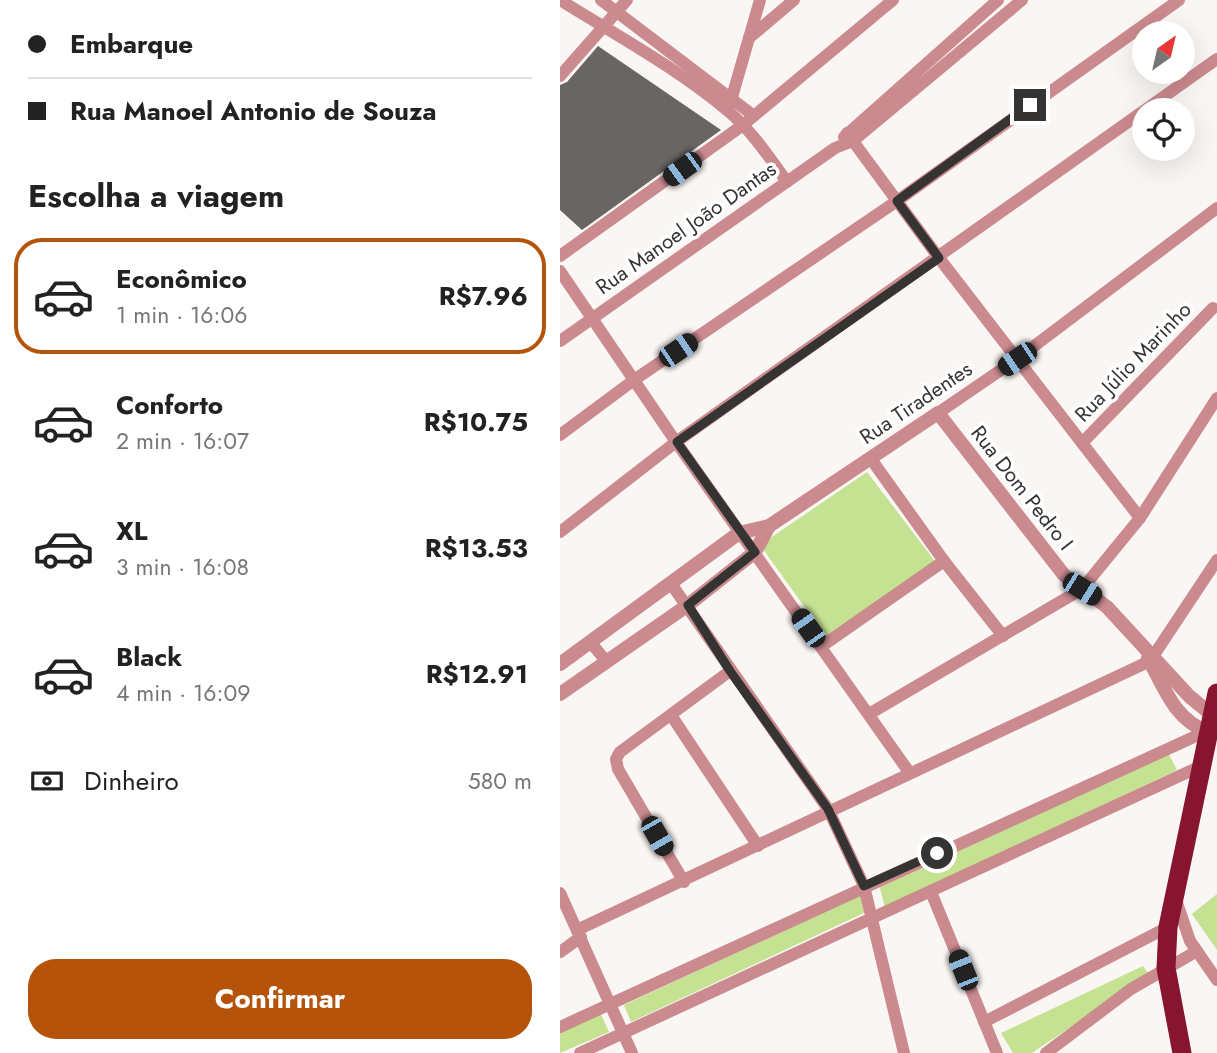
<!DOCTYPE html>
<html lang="pt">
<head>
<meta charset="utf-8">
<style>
	body { margin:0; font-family:Jost,sans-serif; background:#f2f2f2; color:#222; height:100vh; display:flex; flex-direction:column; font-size:26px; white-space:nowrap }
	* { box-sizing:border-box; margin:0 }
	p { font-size:23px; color:#767676 }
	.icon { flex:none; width:38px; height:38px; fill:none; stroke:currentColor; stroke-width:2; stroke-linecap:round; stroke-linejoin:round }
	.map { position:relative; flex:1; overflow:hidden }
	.panel { display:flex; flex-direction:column; background:#fff; width:560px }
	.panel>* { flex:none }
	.guide { display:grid; align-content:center; height:154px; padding:0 28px; background:#fff }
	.needle { width:46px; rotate:34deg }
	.controls { position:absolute; left:572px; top:21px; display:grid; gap:14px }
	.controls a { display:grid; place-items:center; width:63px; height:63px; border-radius:50%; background:#fff; box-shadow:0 7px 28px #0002; font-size:35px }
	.end { position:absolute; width:32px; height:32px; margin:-16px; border:9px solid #353433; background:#fff; box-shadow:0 0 0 4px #fff }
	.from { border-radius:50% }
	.car { position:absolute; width:21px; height:42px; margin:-21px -10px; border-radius:9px; box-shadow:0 0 5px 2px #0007; background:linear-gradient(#222 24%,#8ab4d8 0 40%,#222 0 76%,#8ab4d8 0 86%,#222 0) }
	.guide b { display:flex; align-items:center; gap:24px; height:66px; font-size:26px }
	.guide b+b { border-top:2px solid #e0e0e0 }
	.guide i { width:18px; height:18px; background:#222 }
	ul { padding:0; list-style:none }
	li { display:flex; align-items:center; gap:21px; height:116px; margin:0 14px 10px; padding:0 14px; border:4px solid transparent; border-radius:28px }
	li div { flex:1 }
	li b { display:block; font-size:26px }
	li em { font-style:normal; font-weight:700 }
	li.on { border-color:#b45309 }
	li>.icon { width:63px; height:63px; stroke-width:1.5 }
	h2 { padding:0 28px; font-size:32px; line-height:84px }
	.pay { display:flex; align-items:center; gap:18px; height:77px; padding:0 28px; font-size:26px }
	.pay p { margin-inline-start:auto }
	.action { display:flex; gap:14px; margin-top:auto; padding:14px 28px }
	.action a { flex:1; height:80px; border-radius:28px; background:#b45309; color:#fff; font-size:28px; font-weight:700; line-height:80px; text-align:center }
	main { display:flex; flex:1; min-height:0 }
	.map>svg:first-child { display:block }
</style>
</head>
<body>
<main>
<section class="panel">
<div class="guide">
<b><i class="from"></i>Embarque</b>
<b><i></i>Rua Manoel Antonio de Souza</b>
</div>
<h2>Escolha a viagem</h2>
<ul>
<li class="on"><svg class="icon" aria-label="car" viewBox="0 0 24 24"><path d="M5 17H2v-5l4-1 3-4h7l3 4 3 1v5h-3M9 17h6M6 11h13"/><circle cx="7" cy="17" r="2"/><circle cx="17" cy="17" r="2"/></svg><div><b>Econômico</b><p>1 min · 16:06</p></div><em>R$7.96</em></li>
<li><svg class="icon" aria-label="car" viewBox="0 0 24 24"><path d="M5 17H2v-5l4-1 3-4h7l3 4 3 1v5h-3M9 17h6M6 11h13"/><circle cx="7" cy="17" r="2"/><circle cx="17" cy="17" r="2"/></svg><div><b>Conforto</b><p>2 min · 16:07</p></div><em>R$10.75</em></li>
<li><svg class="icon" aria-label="car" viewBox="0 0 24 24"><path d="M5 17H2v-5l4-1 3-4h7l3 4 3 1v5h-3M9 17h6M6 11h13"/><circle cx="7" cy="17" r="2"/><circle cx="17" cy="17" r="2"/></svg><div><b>XL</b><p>3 min · 16:08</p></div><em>R$13.53</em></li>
<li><svg class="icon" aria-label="car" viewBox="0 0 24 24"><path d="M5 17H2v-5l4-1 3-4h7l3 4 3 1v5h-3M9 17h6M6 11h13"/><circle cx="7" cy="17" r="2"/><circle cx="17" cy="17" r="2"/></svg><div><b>Black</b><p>4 min · 16:09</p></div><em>R$12.91</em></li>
</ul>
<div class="pay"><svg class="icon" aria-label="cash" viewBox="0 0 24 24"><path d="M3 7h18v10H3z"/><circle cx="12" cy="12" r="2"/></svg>Dinheiro<p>580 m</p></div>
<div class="action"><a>Confirmar</a></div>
</section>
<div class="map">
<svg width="657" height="1053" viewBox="0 0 657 1053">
	<rect width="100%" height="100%" fill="#faf6f4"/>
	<g fill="#c4e291">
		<path d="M307,472L377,564L269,641L200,545Z"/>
		<path d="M608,753L617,770L325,908L319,884Z"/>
		<path d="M657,894V950L632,914Z"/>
		<path d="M301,895L306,912L71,1022L64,1005Z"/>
		<path d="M583,966L589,974L472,1053H453L441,1033Z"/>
		<path d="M40,1012L49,1032L0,1053V1032Z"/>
	</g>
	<path fill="#686563" d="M38,46L161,130L22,230L0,210V85L7,82Z"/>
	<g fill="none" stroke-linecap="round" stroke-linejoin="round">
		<g stroke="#cb8a8e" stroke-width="12">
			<path d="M0,0C56,35 117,68 168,111C192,131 209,157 227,182"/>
			<path d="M41,0L194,116"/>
			<path d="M189,38L234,0"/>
			<path d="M0,76L67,0"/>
			<path d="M170,104L200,0"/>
			<path d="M287,133L379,258L580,518"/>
			<path d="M284,137L438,0"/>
			<path d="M0,256L183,125L333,0"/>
			<path d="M0,271L116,442L349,772"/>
			<path d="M0,341L275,148L293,141L462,0"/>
			<path d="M378,413L457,359L657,208"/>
			<path d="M0,435L74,380L337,201L619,0"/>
			<path d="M522,443L653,308"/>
			<path d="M311,459L384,561L443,636"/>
			<path d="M0,532L116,442L657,59"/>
			<path d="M112,585L268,809L304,886L344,1053"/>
			<path d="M31,643L47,662"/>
			<path d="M262,646L384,561"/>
			<path d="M309,714L522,589L580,518L657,398"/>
			<path d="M111,715L198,846"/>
			<path d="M124,882L58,769L56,759L60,752L170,671"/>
			<path d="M371,892L437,1053"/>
			<path d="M0,893L72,1053"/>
			<path d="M616,900L630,941L657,980"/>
			<path d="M17,930L590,661L657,560"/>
			<path d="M0,952L21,937"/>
			<path d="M424,1022L608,927"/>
			<path d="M0,1027L647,731"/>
			<path d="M20,1053L641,766"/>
			<path d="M486,1053L571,989L637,951"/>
		</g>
		<g stroke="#cb8a8e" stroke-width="14">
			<path d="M588,658C603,685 615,721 647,731L655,727"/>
			<path d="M0,664L179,533L209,526L378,413L504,575L547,607L629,696L657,719"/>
			<path d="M0,694L128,605L195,552L209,526"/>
		</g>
		<path stroke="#871530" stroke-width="19" d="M622,1053L606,968L608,927L657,693"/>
	</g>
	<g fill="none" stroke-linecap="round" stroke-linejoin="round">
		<path stroke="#353433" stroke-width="9" d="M377,853L304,886L268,809L170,671L128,605L195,552L117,442L379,258L337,201L470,105"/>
	</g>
	<g text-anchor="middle" stroke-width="7" stroke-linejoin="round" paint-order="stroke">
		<g font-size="21" fill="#353433" stroke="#fff">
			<text transform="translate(126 228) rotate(-35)" y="7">Rua Manoel João Dantas</text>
			<text transform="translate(573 362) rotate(-46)" y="7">Rua Júlio Marinho</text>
			<text transform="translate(356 403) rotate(-34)" y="7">Rua Tiradentes</text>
			<text transform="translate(462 488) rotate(52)" y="7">Rua Dom Pedro I</text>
		</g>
	</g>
</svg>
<div class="controls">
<a><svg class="needle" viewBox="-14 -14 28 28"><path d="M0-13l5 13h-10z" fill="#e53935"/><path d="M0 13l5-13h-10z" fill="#767676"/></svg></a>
<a><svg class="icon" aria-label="locate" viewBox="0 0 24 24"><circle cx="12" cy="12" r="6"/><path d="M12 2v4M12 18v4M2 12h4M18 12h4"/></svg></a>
</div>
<i class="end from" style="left:377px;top:853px"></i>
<i class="end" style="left:470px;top:105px"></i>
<i class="car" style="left:122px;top:169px;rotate:234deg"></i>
<i class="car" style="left:118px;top:350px;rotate:56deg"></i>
<i class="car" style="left:457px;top:359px;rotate:236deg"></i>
<i class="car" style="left:522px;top:589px;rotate:122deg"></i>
<i class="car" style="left:248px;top:628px;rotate:325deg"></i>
<i class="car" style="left:97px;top:836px;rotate:150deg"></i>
<i class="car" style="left:403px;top:970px;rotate:338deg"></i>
</div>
</main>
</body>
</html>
